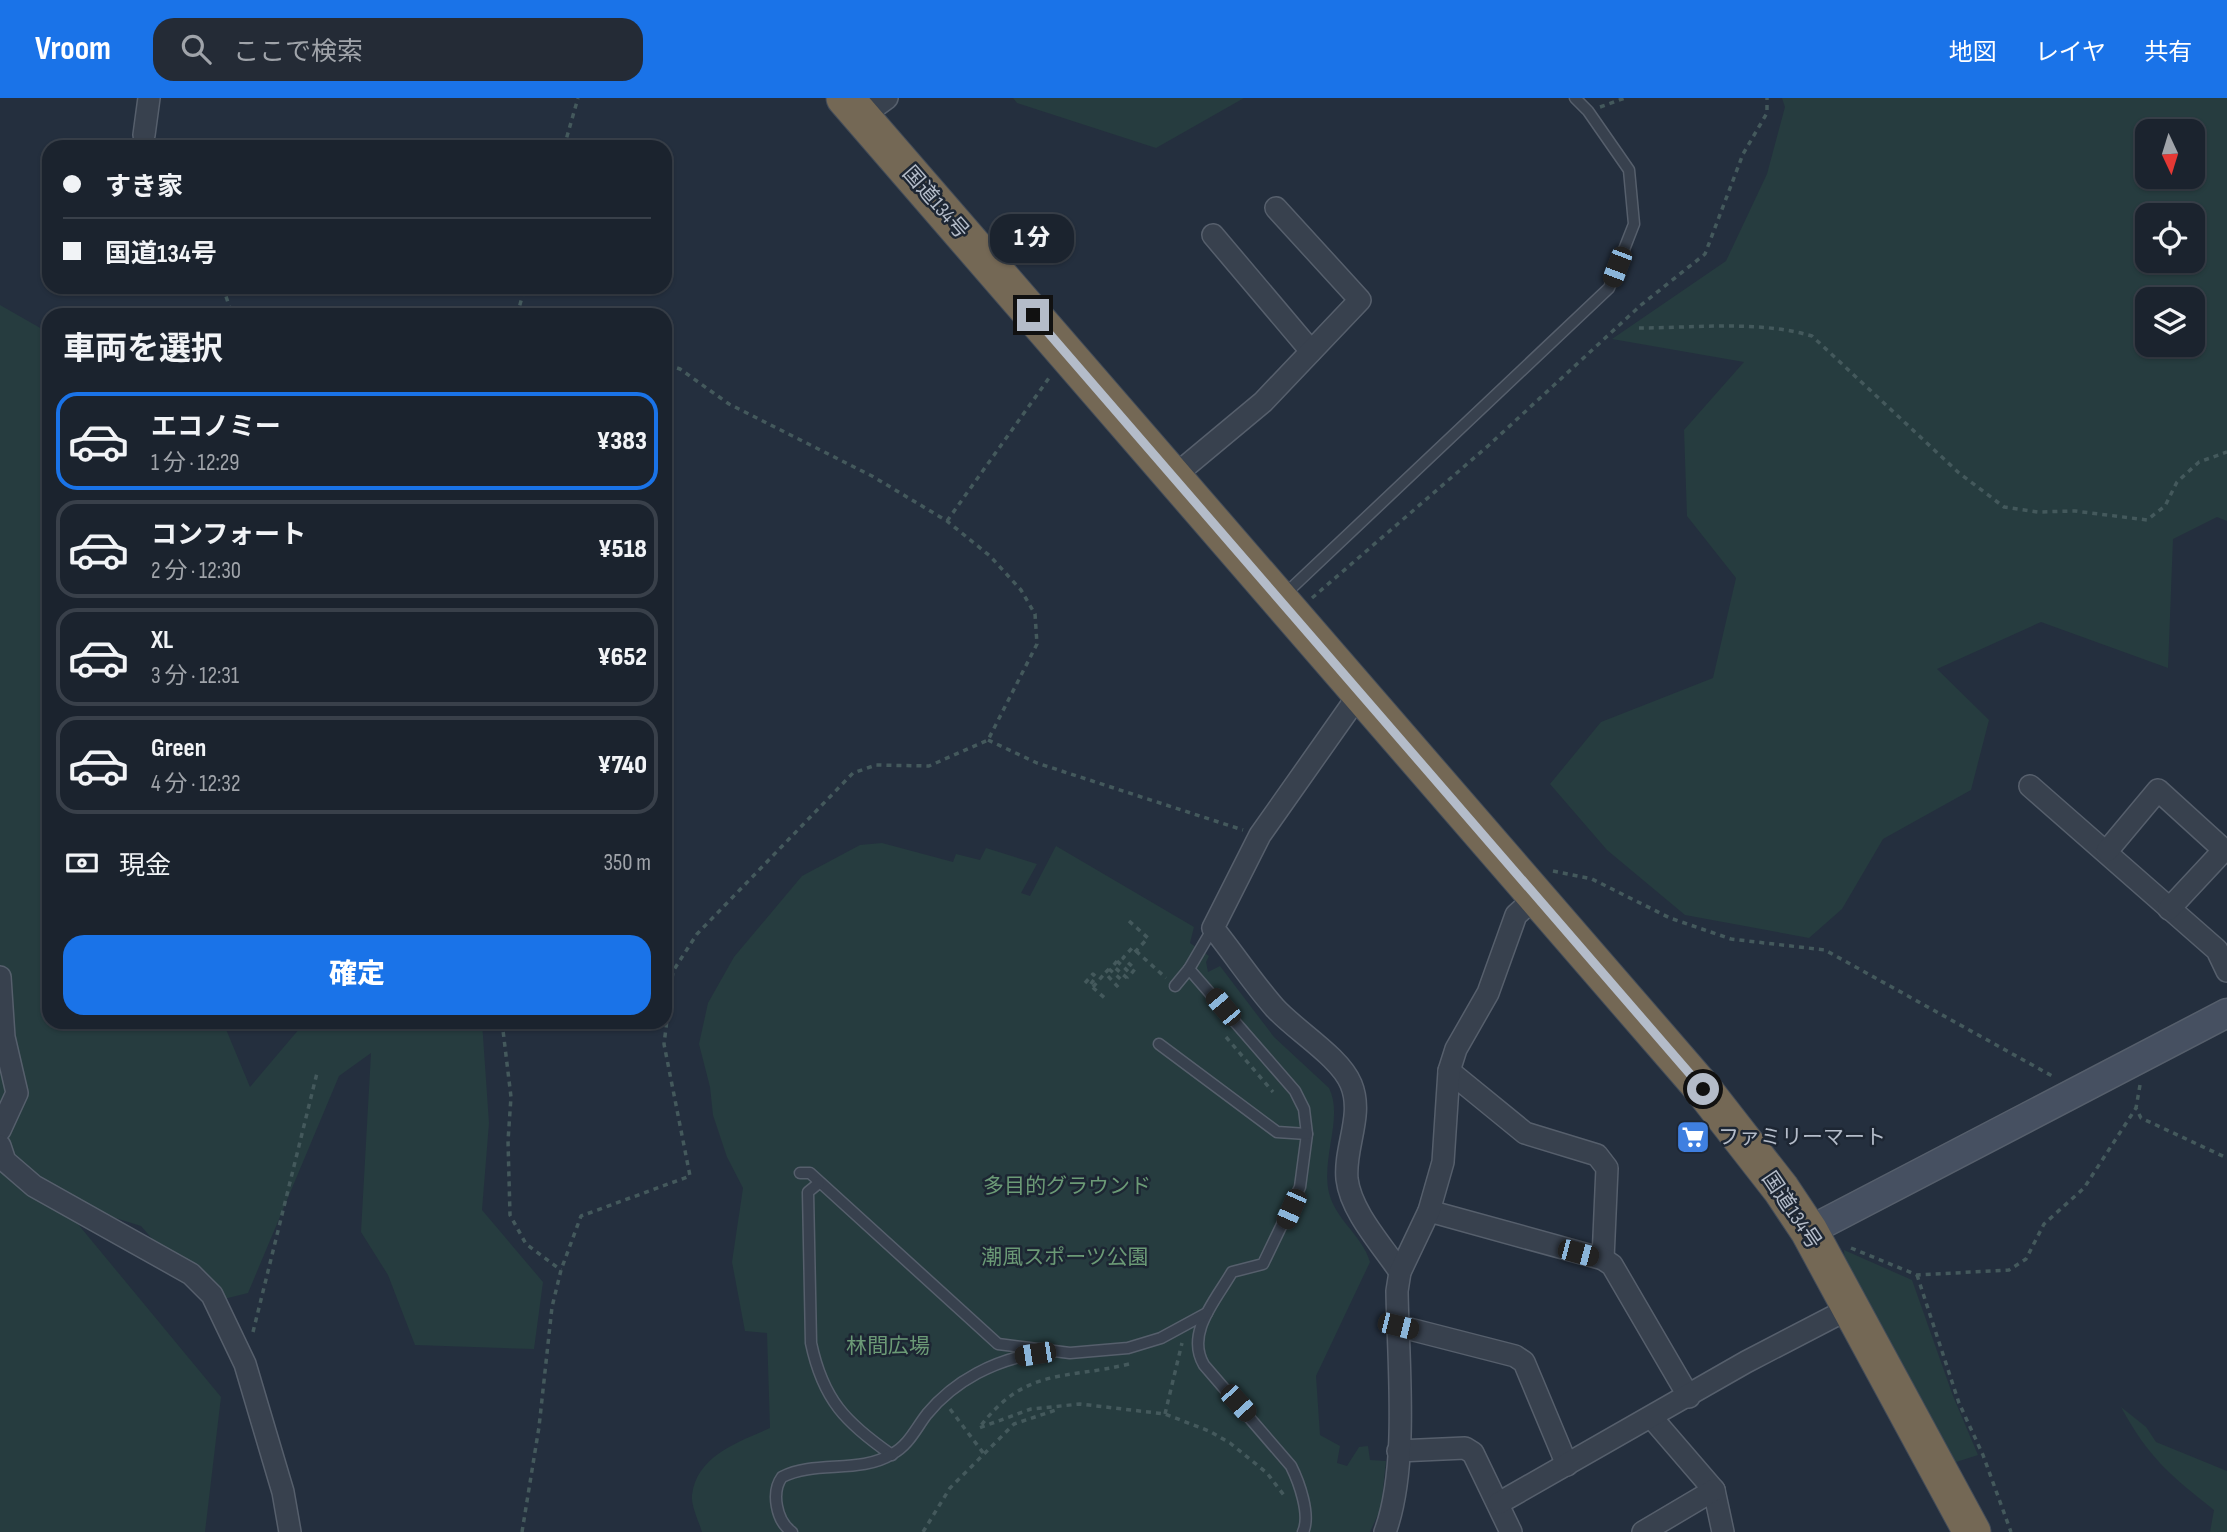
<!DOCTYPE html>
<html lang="ja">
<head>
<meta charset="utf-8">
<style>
	body { margin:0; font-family:"Sofia Sans Condensed","Noto Sans JP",sans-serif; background:#242b36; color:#f1f3f6; height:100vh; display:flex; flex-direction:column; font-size:26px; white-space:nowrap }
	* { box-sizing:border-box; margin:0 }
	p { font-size:23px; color:#a0a4aa }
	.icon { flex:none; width:38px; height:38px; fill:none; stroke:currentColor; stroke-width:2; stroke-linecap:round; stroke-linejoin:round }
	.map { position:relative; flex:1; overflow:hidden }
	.panel { position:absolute; left:42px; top:210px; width:630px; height:721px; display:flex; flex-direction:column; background:#1b232e; border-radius:21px; box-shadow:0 2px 5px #0004,0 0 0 2px #39404a }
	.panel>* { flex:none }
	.banner { position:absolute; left:42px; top:42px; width:630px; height:154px; border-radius:21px; box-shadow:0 2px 5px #0004,0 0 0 2px #39404a; display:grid; align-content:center; height:154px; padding:0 21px; background:#1b232e }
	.needle { width:46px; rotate:176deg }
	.buttons { position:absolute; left:2135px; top:21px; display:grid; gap:14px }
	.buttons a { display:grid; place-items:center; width:70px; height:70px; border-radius:14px; background:#1b232e; box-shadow:0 2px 5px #0004,0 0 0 2px #39404a; font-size:35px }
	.end { position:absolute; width:32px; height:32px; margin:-16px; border:9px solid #b4bcc9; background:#111; box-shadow:0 0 0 4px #111 }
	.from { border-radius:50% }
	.bubble { position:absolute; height:49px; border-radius:21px; background:#1b232e; box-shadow:0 2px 5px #0004,0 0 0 2px #39404a; font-size:23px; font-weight:800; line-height:49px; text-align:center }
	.car { position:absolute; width:21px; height:42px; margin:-21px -10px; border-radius:9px; box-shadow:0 0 5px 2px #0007; background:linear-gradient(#222 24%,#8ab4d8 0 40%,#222 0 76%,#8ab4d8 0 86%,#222 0) }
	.banner b { display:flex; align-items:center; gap:24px; height:66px; font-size:26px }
	.banner b+b { border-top:2px solid #39404a }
	.banner i { width:18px; height:18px; background:#f1f3f6 }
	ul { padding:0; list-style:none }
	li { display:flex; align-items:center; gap:21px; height:98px; margin:0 14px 10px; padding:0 7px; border:4px solid #39404a; border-radius:21px }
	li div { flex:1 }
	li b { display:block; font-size:26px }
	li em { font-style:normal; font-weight:800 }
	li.selected { border-color:#1a73e8 }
	li>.icon { width:63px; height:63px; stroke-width:1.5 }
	h2 { padding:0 21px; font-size:32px; line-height:84px }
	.pay { display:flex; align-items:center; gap:18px; height:77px; padding:0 21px; font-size:26px }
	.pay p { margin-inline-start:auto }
	.cta { display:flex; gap:14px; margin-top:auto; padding:14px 21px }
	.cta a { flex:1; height:80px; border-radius:21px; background:#1a73e8; color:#fff; font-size:28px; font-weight:800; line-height:80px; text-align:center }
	header { display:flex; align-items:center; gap:42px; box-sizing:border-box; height:98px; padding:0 35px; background:#1a73e8; color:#fff }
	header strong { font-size:33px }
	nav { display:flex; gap:38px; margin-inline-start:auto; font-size:24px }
	.search { width:490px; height:63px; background:#242b36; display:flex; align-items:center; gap:18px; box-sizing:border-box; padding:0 24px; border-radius:21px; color:#a0a4aa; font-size:26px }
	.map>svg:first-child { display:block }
</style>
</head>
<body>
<header>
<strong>Vroom</strong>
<div class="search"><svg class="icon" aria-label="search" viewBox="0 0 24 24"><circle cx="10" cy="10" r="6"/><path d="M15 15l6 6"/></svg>ここで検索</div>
<nav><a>地図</a><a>レイヤ</a><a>共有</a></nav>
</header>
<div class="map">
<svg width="2227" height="1434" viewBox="0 0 2227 1434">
	<rect width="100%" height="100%" fill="#242f3e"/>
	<g fill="#263c3f" fill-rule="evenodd">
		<path d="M1013,0H1244L1156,50L1017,5Z"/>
		<path d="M1782,0H2227V423L2217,419L2173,441L2168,570L2041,524L1937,571L1989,622L1971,692L1883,741L1842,811L1809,840L1685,817L1607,752L1550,686L1601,624L1713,580L1736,480L1687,418L1684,332L1744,264L1612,241L1726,163L1767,76L1785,9ZM2147,33H2193V79H2147ZM2147,117H2193V163H2147ZM2147,201H2193V247H2147Z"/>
		<path d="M0,207L49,235V924H223L250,989L305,924H482L489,1025L482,1112L543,1184L534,1251L415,1247L388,1177L361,1134L371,955L339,978L248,1195L208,1205L141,1128L58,1102L221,1299L205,1434H0Z"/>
		<path d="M882,745L953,764L956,756L980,762L986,750L1037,766L1021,795L1030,798L1056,748L1194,829L1190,845L1209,858L1206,864L1208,874L1220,868L1274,939L1329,990C1343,1018 1323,1055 1328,1090C1333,1121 1362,1136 1370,1164L1316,1278L1320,1337L1340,1348L1337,1365L1347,1368L1359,1349L1368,1348L1370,1362L1386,1363L1381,1410L1370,1434H702C699,1424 691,1408 692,1397C697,1357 739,1344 770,1330L767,1235L745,1233L732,1164L743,1090L727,1059L713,1017L710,989L699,946L708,905L734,859L802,778L860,747Z"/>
		<path d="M1844,1152L1912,1182L1953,1298L1978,1357L1950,1366L1845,1167Z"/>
		<path d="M2121,1309L2146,1329L2156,1344L2227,1373V1434H2210L2214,1412C2170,1377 2148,1359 2121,1309Z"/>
	</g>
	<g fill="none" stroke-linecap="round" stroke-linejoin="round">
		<g stroke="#565f6c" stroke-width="13">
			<g id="lane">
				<path d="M1283,498L1609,190L1634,126L1629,72L1588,13L1575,0"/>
				<path d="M1213,830L1189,871L1295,993L1304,1011L1307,1036L1300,1089L1263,1166L1232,1174C1216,1202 1185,1235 1204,1267L1291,1368C1299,1384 1311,1417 1303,1434"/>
				<path d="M1175,888L1189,871"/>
				<path d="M1159,946L1277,1034L1307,1036"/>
				<path d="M800,1075H810L998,1246L1070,1255L1128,1250L1161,1240L1207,1215"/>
				<path d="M819,1085L808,1094L811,1245C823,1302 846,1325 892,1357"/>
				<path d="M792,1434C776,1423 771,1394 782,1379C815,1362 860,1376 892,1356C909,1347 916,1330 927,1316C955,1282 995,1262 1038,1255"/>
			</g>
		</g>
		<g stroke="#565f6c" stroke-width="24">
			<g id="street">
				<path d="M861,19L887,0"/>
				<path d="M144,37L149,0"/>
				<path d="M1213,137L1311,253"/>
				<path d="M1173,379L1263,304L1360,202L1276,110"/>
				<path d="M1361,599L1353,605L1260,737L1213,830C1234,856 1253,885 1275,910C1296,933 1340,959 1351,986C1364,1017 1344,1049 1347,1081C1351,1114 1382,1147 1400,1174"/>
				<path d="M2030,688L2217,852L2227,873"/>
				<path d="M2107,753L2158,692L2224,752L2169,811"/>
				<path d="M0,879L4,939L17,995L0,1032"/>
				<path d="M1449,973L1525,1035L1597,1057L1607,1070L1603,1161"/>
				<path d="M0,1048L5,1063L34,1088L191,1176L212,1197L245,1266L283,1394L290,1434"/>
				<path d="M1429,1113L1603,1161L1612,1167L1689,1299"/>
				<path d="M1398,1228L1515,1258L1524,1264L1567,1367"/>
				<path d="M1652,1320L1714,1392L1723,1434"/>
				<path d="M1398,1353L1465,1350L1473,1355L1511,1434"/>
				<path d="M1499,1405L1746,1264L1850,1210"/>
				<path d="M1385,1434C1409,1369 1398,1264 1397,1193L1400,1174L1429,1113L1443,1064L1449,973L1456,951L1488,895L1516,817L1536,799"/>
				<path d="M1643,1434L1714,1392"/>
			</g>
		</g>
		<g stroke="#565f6c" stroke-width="31">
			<path id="secondary" d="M1809,1133L2227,915"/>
		</g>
		<g stroke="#434c59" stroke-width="39">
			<path id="highway" d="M845,0L1703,991L1781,1091L1809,1133L1972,1434"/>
		</g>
		<g stroke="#44595c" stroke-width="3.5" stroke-dasharray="5 5" stroke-linecap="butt">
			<path d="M1600,9L1625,0"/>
			<path d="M564,49L578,0"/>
			<path d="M223,189L232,217"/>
			<path d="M517,217L525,189"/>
			<path d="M1639,230C1695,230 1758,222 1812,238L1959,375L2004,409L2038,414L2075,413L2147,422L2165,408L2177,384L2199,364L2227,354"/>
			<path d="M947,423L1049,280"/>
			<path d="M1312,500L1489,347L1641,207L1705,156L1743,56L1767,15V0"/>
			<path d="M988,642L1037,665L1243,732"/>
			<path d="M1553,773L1592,781L1670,820L1731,841L1825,852L2054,979"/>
			<path d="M1129,823L1148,840L1136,853L1133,849L1123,860L1135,871L1131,876"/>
			<path d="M1136,853L1166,880"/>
			<path d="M1117,863L1113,868L1127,880L1124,884"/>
			<path d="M1117,863L1131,876"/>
			<path d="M1109,871L1105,875L1119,890"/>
			<path d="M1109,871L1124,884"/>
			<path d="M1085,885L1093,876L1096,879L1090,887L1107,902"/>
			<path d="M1093,889L1105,875"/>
			<path d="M502,924L511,999L508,1043L510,1117L526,1146L561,1172"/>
			<path d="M1226,939L1273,994"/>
			<path d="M2140,987L2136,1010L2141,1020L2227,1060"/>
			<path d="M1851,1150L1917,1177L2009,1172L2026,1161L2044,1126L2084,1090L2136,1010"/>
			<path d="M1917,1177L1959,1305L1983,1357L2011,1434"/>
			<path d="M253,1234L317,975"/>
			<path d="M1129,1266C1063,1282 1025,1269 979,1330L1031,1311L1080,1306L1165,1316L1209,1333L1230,1345L1267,1375L1286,1400"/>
			<path d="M950,1311L984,1356"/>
			<path d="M1165,1316L1182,1245"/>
			<path d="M522,1434L539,1329L552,1209L561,1172L581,1118L690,1078L664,946L673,873L697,836L853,675L876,667L929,668L988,642L1037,546L1035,516L1021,492L990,458L947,423L872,378L729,306L680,271L665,266"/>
			<path d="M923,1434L950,1390L1014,1326L1059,1311"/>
		</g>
		<use href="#lane" stroke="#38414e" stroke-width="10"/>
		<use href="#street" stroke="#38414e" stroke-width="21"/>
		<use href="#secondary" stroke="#465061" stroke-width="28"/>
		<use href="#highway" stroke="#746855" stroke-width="37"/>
	</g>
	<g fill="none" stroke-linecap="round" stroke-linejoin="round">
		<path stroke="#b4bcc9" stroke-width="9" d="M1033,217L1703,991"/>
	</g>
	<defs>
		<g id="supermarket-square" transform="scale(1.75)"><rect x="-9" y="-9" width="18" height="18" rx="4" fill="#3f7fe0" stroke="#1d2633"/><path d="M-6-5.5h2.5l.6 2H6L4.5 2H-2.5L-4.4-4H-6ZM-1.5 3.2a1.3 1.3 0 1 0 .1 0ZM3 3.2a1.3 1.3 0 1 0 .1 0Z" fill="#fff"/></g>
	</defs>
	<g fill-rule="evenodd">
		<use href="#supermarket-square" x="1693" y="1039"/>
	</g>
	<g text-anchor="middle" stroke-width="5" stroke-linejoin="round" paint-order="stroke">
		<g font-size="21" fill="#b4bcc9" stroke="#1d2633">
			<text transform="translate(936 104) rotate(49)" y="7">国道134号</text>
			<text transform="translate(1792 1112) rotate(56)" y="7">国道134号</text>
		</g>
		<g font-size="21" fill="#b4bcc9" stroke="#1d2633" text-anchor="start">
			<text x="1718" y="1046">ファミリーマート</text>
		</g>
		<g font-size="21" fill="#6b9a76" stroke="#1d2633">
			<text x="1067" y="1095">多目的グラウンド</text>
			<text x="1065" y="1166">潮風スポーツ公園</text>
			<text x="888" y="1255">林間広場</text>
		</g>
	</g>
</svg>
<div class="buttons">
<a><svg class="needle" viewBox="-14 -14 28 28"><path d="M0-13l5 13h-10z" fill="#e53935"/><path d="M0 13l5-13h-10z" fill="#a0a4aa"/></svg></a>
<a><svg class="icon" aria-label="locate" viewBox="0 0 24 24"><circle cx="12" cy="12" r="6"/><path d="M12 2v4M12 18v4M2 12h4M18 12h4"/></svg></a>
<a><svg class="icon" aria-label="layers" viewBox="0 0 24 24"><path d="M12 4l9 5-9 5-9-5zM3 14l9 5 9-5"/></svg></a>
</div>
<i class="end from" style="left:1703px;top:991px"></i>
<i class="end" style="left:1033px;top:217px"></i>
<div class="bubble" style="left:990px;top:116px;width:84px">1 分</div>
<i class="car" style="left:1617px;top:169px;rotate:201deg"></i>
<i class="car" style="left:1223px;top:909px;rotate:320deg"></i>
<i class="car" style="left:1291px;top:1111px;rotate:204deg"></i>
<i class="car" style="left:1578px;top:1155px;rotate:105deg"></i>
<i class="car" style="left:1398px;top:1228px;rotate:104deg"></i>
<i class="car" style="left:1035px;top:1256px;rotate:261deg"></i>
<i class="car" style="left:1238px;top:1305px;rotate:138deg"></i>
<div class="banner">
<b><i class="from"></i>すき家</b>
<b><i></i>国道134号</b>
</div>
<section class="panel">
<h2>車両を選択</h2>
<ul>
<li class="selected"><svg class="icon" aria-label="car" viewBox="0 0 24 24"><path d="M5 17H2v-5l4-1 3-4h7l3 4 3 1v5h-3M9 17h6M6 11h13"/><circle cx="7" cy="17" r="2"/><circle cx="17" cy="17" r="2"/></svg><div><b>エコノミー</b><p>1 分 · 12:29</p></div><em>¥383</em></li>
<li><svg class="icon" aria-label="car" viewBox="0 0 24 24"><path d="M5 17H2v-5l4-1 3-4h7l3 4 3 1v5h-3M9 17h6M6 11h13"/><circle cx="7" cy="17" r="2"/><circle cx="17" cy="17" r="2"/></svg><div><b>コンフォート</b><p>2 分 · 12:30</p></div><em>¥518</em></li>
<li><svg class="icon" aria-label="car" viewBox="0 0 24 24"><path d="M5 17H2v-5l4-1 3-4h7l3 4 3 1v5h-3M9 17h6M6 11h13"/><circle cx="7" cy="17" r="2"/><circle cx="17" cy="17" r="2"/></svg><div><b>XL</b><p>3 分 · 12:31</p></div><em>¥652</em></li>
<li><svg class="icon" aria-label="car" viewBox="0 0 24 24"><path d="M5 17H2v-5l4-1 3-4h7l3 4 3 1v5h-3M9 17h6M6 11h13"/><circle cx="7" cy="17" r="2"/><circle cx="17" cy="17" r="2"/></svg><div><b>Green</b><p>4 分 · 12:32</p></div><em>¥740</em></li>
</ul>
<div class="pay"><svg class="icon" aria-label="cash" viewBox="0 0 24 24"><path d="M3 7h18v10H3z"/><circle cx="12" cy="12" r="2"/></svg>現金<p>350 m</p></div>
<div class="cta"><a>確定</a></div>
</section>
</div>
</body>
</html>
